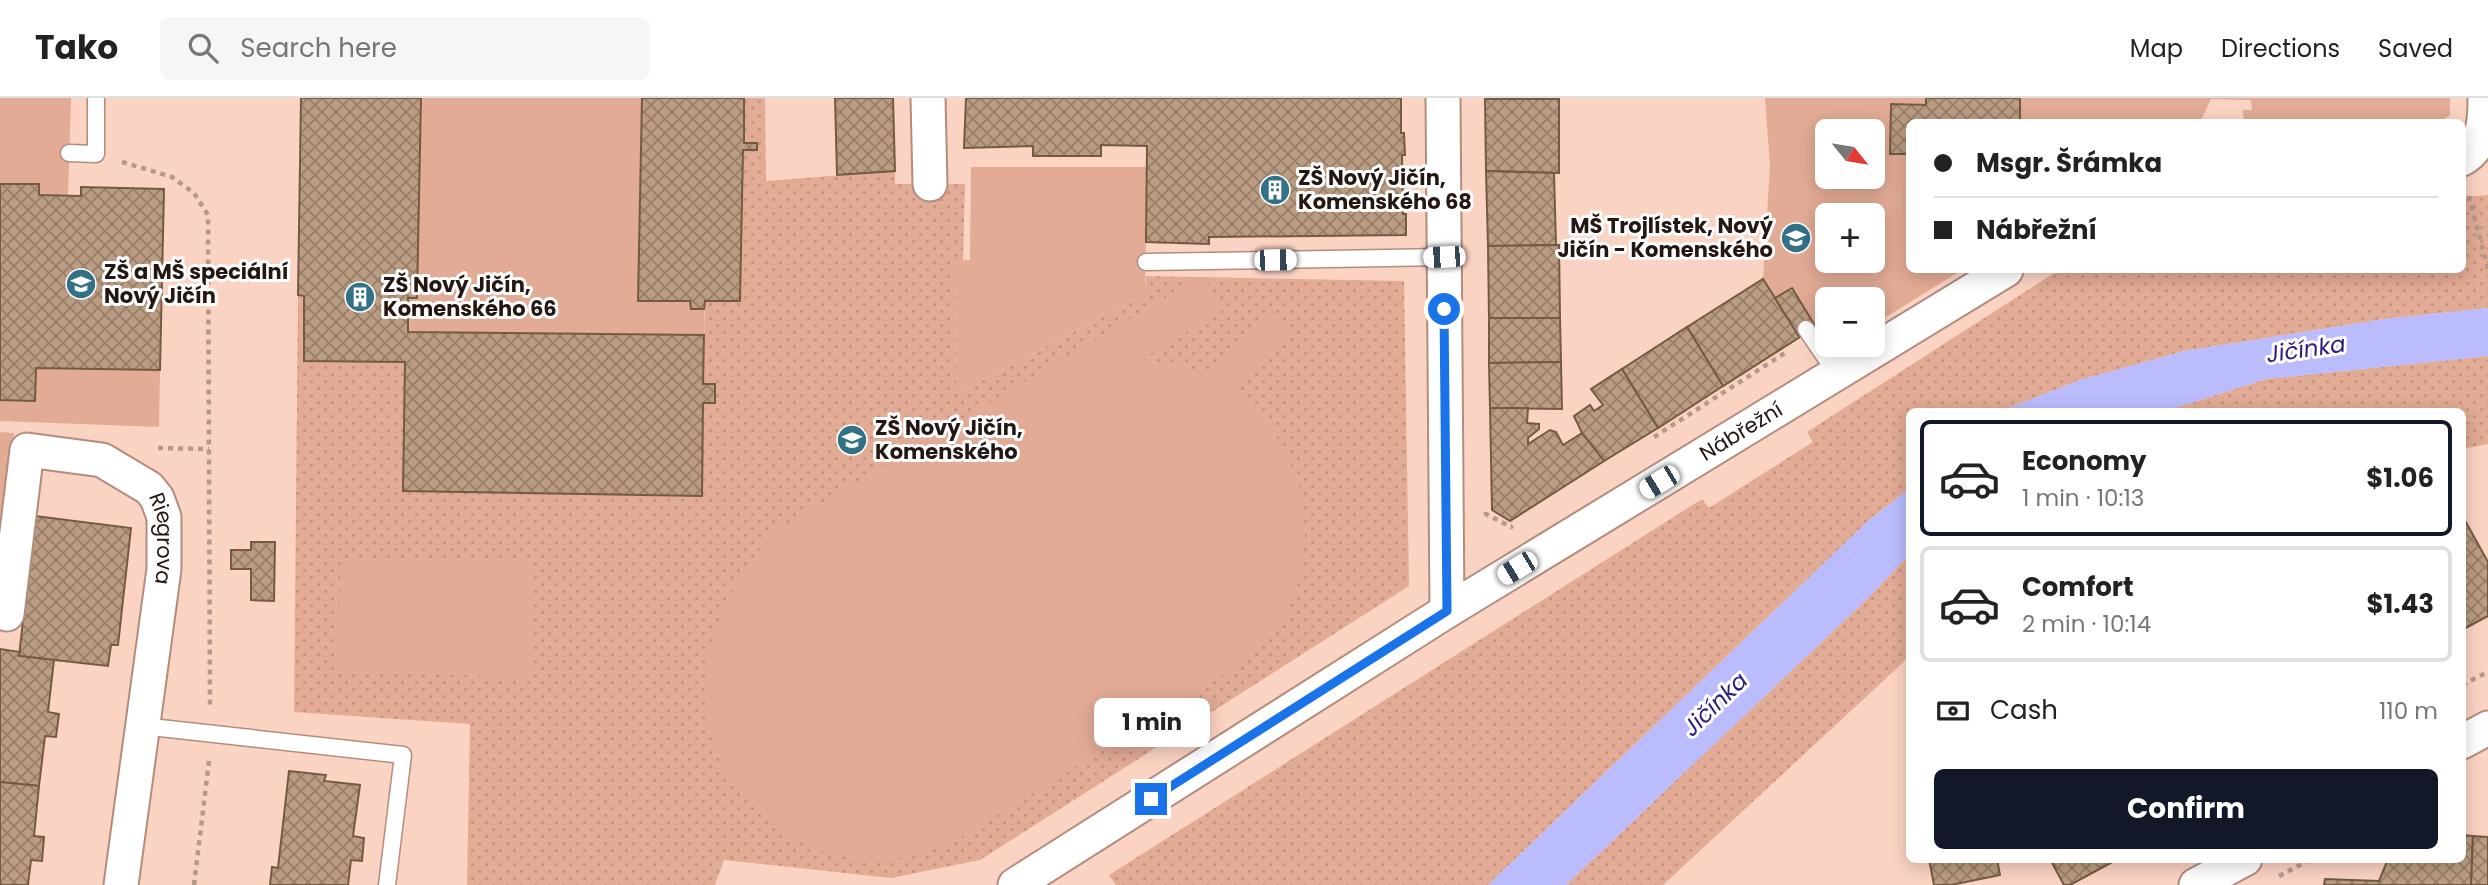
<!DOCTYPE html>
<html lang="en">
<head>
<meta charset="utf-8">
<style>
	body { margin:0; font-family:Poppins,sans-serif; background:#f6f6f6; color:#222; height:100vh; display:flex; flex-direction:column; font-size:26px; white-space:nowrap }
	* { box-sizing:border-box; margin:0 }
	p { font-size:23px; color:#767676 }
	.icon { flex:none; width:38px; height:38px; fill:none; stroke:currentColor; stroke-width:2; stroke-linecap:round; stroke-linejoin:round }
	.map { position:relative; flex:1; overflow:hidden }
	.sheet { position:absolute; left:1906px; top:310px; width:560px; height:455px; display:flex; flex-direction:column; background:#fff; border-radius:10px; box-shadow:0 4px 18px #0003 }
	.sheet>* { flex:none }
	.guide { position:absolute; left:1906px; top:21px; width:560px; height:154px; border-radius:10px; box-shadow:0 4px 18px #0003; display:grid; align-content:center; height:154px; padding:0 28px; background:#fff }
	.needle { width:46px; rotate:120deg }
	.buttons { position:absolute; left:1815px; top:21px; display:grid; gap:14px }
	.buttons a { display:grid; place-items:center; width:70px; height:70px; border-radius:10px; background:#fff; box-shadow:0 4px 18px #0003; font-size:35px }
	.end { position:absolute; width:32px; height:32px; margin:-16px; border:9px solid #1a73e8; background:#fff; box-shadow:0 0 0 4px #fff }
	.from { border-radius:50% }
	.bubble { position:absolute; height:49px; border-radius:10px; background:#fff; box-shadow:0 4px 18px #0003; font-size:23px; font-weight:700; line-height:49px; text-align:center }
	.car { position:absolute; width:21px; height:42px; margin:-21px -10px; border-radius:9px; box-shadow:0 0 5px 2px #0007; background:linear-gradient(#fff 24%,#345 0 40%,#fff 0 76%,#345 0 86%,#fff 0) }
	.guide b { display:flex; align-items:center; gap:24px; height:66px; font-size:26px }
	.guide b+b { border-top:2px solid #e0e0e0 }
	.guide i { width:18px; height:18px; background:#222 }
	ul { padding:12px 0 0; list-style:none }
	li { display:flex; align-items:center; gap:21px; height:116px; margin:0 14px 10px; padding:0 14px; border:4px solid #e0e0e0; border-radius:10px }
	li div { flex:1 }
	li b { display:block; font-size:26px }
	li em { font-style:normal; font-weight:700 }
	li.active { border-color:#111827 }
	li>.icon { width:63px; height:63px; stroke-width:1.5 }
	.pay { display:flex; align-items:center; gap:18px; height:77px; padding:0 28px; font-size:26px }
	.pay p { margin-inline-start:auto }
	.primary-button { display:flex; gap:14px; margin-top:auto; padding:14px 28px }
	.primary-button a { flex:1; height:80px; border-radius:10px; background:#111827; color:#fff; font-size:28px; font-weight:700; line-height:80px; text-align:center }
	header { display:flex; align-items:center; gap:42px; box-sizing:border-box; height:98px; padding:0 35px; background:#fff; border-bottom:2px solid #e0e0e0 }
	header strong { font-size:33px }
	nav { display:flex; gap:38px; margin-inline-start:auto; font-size:24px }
	.search { width:490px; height:63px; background:#f6f6f6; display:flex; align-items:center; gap:18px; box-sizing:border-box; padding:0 24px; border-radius:10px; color:#767676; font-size:26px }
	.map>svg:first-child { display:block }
</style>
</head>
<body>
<header>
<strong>Tako</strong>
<div class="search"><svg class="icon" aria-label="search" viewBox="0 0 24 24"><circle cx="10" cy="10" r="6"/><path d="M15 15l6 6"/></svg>Search here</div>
<nav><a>Map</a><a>Directions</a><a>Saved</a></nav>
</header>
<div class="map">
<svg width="2488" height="787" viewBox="0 0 2488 787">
	<defs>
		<pattern id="grass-dots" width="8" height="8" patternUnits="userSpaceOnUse" patternTransform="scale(1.75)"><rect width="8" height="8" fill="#e2ab95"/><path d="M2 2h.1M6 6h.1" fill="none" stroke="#c2927f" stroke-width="1.8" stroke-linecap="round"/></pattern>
		<pattern id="building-cross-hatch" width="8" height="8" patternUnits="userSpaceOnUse" patternTransform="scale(1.75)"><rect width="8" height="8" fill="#ba9c82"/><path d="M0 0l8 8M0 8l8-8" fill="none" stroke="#977e69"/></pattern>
	</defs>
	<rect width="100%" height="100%" fill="#fbd3c3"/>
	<g fill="url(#grass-dots)">
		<path d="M744,0H765L766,83L895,73V86H965L963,163H955L956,296L1145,196L1146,178L1404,183L1409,488L980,762L891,780L724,762L715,787H467L470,626L294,614L298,197L304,198V263L405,264L403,393L701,398L703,305L715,286H703L705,203L740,202L743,52H757L744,45Z"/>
		<path d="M2488,97V210L2385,221L2184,253L2080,282L2011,309L2006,313H1909V391L1869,422L1488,787H1116L1109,777L1702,401L1709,410L1813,344L1807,334L2059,172H2462V99Z"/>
		<path d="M2488,258V346L2462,351V313H2166L2266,281Z"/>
		<path d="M1909,457V559L1663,787H1566L1866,502Z"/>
	</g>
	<g fill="#e2ab95" fill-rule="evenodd">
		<path d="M0,0H71L68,97H39L38,86H0Z"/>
		<path d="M421,0H642L638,203H690L691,210L704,211V237L408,234V200H417Z"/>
		<path d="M1765,0H2450V17L2440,24H2247L2243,18V12H2252L2251,2L2211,1L2200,24H1909V172H1962L1873,227L1872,201H1827V238L1821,235L1792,190L1775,200L1763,181L1770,68ZM1827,33H1872V79H1827ZM1827,117H1872V163H1827Z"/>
		<path d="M971,69H1147L1145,196L956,296L955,163L970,162Z"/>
		<path d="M1200,179H1204L1223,212L1142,261L1174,266L1206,277L1271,216L1290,235L1232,292C1298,340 1323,427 1291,503C1282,525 1266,543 1250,560L965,737C935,752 903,763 869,762C777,757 698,676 705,582C709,524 739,473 777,432Z"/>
		<path d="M36,270L160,272L159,329L0,323V302L35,303Z"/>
		<path d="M0,334L14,335L0,458Z"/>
		<path d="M341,460L532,464L529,579L337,574Z"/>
	</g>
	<g fill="#babcfd">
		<path d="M2488,210V258L2266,281L2166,313H2006L2011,309L2080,282L2184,253L2385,221Z"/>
		<path d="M1909,391V457L1866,502L1566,787H1488L1869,422Z"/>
	</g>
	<g fill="url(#building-cross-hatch)" stroke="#755a42" stroke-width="2">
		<path d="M301,0H421L417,200H408V234L704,237L703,286H715V305H703L702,398L403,393L405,264L304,263V198L298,197Z"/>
		<path d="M642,0H744V45H757V52H743L740,203H705L704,211H691L690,203H638Z"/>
		<path d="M835,0H893L895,73L837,77Z"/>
		<path d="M966,0H1401V35H1404L1405,57H1402L1403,116H1406V137L1209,139V146L1146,144L1147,48L1101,47V58H1033V48L964,50Z"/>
		<path d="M1926,0H2020V24H1909V56H1890L1891,6L1926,7Z"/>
		<path d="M1485,1H1559V75L1486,73Z"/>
		<path d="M1486,73L1554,75L1556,147H1559L1488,148Z"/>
		<path d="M0,86H39V97L81,98V89L164,91L160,272L36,270L35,303L0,302Z"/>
		<path d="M1559,147L1560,220H1489L1488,148Z"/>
		<path d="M1763,181L1800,239L1723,288L1687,229Z"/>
		<path d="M1792,190L1814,226L1798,237L1775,200Z"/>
		<path d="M1489,220H1560L1561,264L1489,265Z"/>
		<path d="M1687,229L1723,288L1658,330L1622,271Z"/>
		<path d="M1561,264L1562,311L1490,310L1489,265Z"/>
		<path d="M1622,271L1658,330L1604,363L1582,335L1574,318L1590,307L1594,313L1603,307L1591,291Z"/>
		<path d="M1490,310H1528L1527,325L1539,326V331L1528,340V346L1550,332L1556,334L1563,347L1582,335L1604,363L1510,423L1492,412Z"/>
		<path d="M2462,417L2488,464V518L2462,532Z"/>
		<path d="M35,418L131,430L118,547H111L108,568L19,558Z"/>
		<path d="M251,444H275L274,503L251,502V471H231V452H251Z"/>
		<path d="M0,551L20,554L19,558L54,562L48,614L59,616L56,639L45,638L39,688L0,684Z"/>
		<path d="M289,673L326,677L324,683L360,687L353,738L364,740L362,763L351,762L348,787H270L272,769L278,770Z"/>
		<path d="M0,684L39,688L34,738L44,739L42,763L31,762L28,787H0Z"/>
		<path d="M2462,737L2473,738L2471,787H2324L2325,781L2379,783L2388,761H2462Z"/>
		<path d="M2473,738L2488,739V787H2471Z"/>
		<path d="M1929,761H1997L2000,777L1951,787H1934Z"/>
		<path d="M2050,761H2118L2070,787H2064Z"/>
	</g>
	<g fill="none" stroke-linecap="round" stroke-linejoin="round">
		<g stroke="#b28c7d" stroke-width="19">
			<g id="service">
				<path d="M69,55L96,56V0"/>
				<path d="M1146,164L1444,159"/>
				<path d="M1806,231L1836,275"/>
				<path d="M142,628L403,657L387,787"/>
			</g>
		</g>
		<g stroke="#b28c7d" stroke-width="37">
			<g id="minor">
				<path d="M928,0L930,86"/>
				<path d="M1443,0L1447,513"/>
				<path d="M2462,61C2484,49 2485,22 2485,0"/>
				<path id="s1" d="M7,516L27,352L102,362L149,390L157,400L164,419V471L121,787"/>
				<path d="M2462,644L2488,630"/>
				<path id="s2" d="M1015,787L1447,513L2006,172"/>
				<path d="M2196,787L2245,761"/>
			</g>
		</g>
		<g stroke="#b8988b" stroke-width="4.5" stroke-dasharray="5 5" stroke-linecap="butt">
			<path d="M122,64L172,79L194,95L208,117L210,609"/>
			<path d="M2469,98L2488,171"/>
			<path d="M1654,339L1788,253"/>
			<path d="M158,350L209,351"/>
			<path d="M1486,414V416L1511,429L1513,428"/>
			<path d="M2462,587L2488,574"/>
			<path d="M2279,778L2311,761"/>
			<path d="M194,787L209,663"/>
		</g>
		<use href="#service" stroke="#fff" stroke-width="16"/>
		<use href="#minor" stroke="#fff" stroke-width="33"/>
	</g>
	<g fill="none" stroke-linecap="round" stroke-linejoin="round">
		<path stroke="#1a73e8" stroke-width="9" d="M1151,701L1447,513L1444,211"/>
	</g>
	<defs>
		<g id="building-disc" transform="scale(1.575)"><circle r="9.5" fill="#327186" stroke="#fefefe"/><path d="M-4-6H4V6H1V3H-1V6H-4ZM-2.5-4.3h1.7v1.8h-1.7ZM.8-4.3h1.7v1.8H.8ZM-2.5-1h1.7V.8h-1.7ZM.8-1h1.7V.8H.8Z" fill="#fff"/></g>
		<g id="school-disc" transform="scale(1.575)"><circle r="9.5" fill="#327186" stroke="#fefefe"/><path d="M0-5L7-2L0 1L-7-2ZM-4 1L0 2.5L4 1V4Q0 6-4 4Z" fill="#fff"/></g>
	</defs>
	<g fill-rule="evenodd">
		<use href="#building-disc" x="1275" y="92"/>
		<use href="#school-disc" x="1796" y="140"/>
		<use href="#school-disc" x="81" y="186"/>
		<use href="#building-disc" x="360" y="199"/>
		<use href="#school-disc" x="852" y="342"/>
	</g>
	<g text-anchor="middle" stroke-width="6" stroke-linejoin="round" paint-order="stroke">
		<g font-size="21" font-weight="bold" fill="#241611" stroke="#fefefe" text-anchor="start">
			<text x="1298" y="87">ZŠ Nový Jičín,<tspan x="1298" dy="24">Komenského 68</tspan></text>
			<text x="1773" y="135" text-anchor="end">MŠ Trojlístek, Nový<tspan x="1773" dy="24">Jičín - Komenského</tspan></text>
			<text x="104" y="181">ZŠ a MŠ speciální<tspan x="104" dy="24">Nový Jičín</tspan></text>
			<text x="383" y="194">ZŠ Nový Jičín,<tspan x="383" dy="24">Komenského 66</tspan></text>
			<text x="875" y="337">ZŠ Nový Jičín,<tspan x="875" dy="24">Komenského</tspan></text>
		</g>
		<g font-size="21" fill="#241611" stroke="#fefefe">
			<text dy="7" stroke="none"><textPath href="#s2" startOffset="856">Nábřežní</textPath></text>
			<text dy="7" stroke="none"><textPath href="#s1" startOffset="350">Riegrova</textPath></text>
		</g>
		<g font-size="23" font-style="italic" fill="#2e1d77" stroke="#fefefe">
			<text transform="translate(2306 251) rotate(-8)" y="8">Jičínka</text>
			<text transform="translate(1715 606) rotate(-44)" y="8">Jičínka</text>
		</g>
	</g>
</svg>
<div class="buttons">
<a><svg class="needle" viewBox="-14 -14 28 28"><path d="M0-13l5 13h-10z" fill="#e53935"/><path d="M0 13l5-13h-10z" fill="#767676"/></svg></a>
<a>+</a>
<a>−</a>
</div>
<i class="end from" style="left:1444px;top:211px"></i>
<i class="end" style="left:1151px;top:701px"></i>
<div class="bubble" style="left:1094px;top:600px;width:116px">1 min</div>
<i class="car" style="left:1444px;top:159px;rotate:268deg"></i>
<i class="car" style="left:1275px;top:162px;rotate:89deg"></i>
<i class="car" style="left:1659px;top:384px;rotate:239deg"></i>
<i class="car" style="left:1517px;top:470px;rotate:239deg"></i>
<div class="guide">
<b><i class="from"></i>Msgr. Šrámka</b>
<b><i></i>Nábřežní</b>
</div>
<section class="sheet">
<ul>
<li class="active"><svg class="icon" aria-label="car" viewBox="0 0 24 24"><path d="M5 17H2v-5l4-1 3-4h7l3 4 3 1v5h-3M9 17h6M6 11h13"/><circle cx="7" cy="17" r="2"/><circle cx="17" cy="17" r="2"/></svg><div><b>Economy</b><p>1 min · 10:13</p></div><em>$1.06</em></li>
<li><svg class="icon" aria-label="car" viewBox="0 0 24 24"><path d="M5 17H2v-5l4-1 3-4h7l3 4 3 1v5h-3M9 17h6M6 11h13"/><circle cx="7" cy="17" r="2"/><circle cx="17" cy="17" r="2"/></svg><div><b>Comfort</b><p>2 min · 10:14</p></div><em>$1.43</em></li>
</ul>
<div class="pay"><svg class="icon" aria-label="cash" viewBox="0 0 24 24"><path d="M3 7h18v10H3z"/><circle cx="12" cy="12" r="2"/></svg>Cash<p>110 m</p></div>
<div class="primary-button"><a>Confirm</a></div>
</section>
</div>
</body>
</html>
